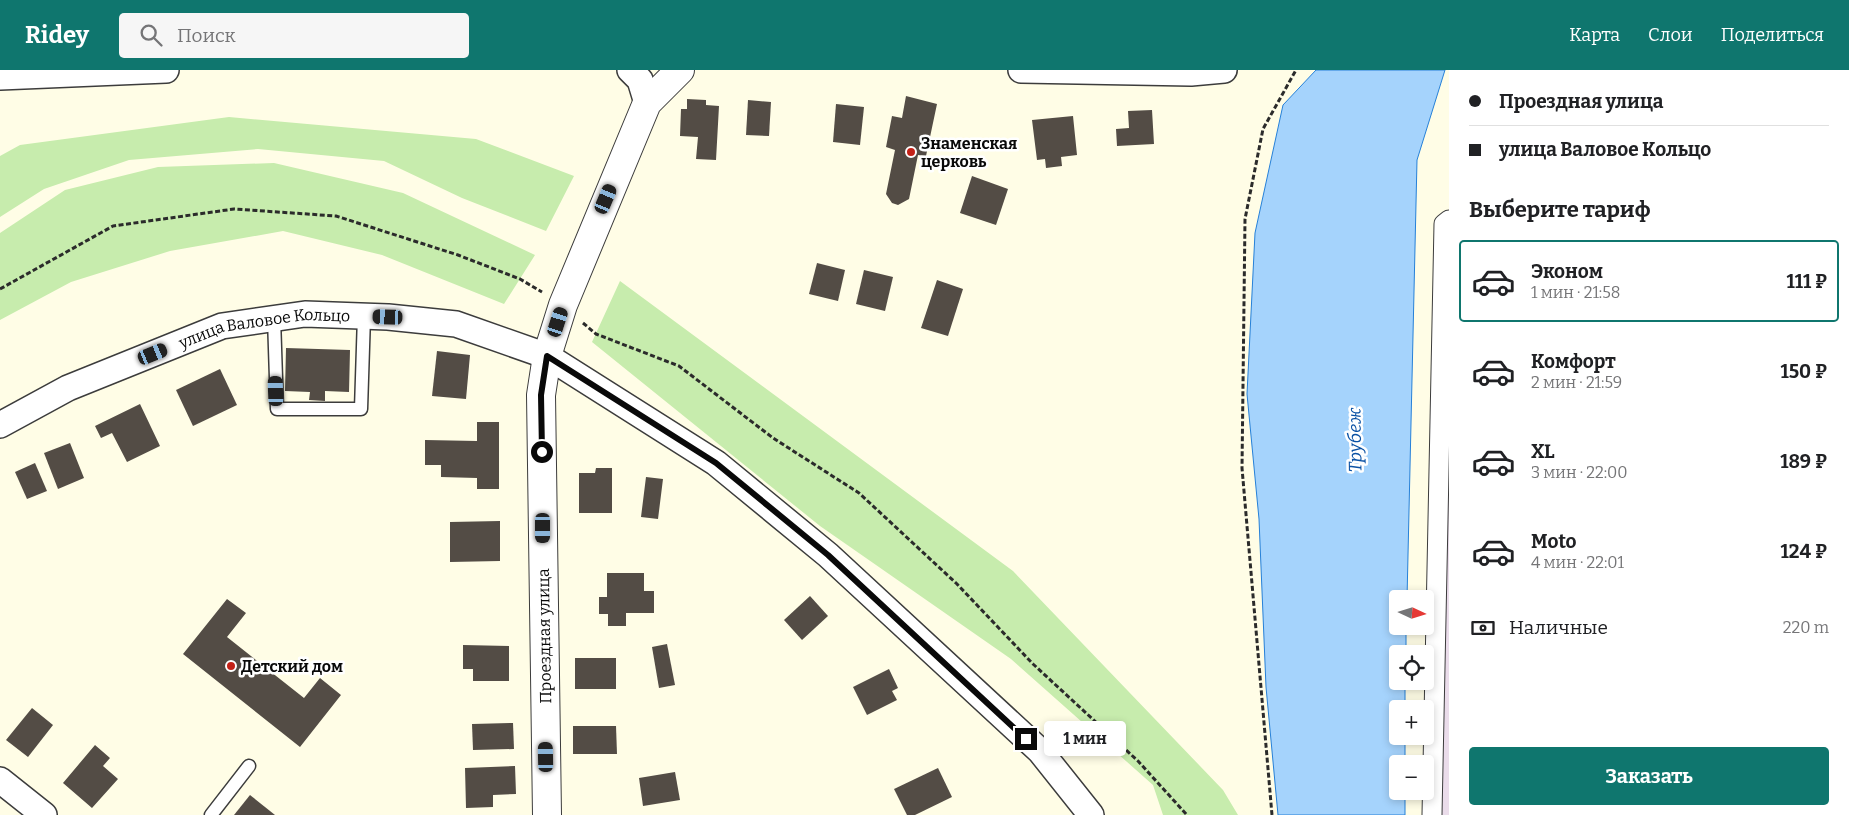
<!DOCTYPE html>
<html lang="ru">
<head>
<meta charset="utf-8">
<style>
	body { margin:0; font-family:Bitter,serif; background:#f6f6f6; color:#202124; height:100vh; display:flex; flex-direction:column; font-size:19px; white-space:nowrap }
	* { box-sizing:border-box; margin:0 }
	p { font-size:16px; color:#757577 }
	.icon { flex:none; width:28px; height:28px; fill:none; stroke:currentColor; stroke-width:2; stroke-linecap:round; stroke-linejoin:round }
	.map { position:relative; flex:1; overflow:hidden }
	.sheet { display:flex; flex-direction:column; background:#fff; width:400px }
	.sheet>* { flex:none }
	.guide { display:grid; align-content:center; height:110px; padding:0 20px; background:#fff }
	.needle { width:32px; rotate:94deg }
	.controls { position:absolute; left:1389px; top:520px; display:grid; gap:10px }
	.controls a { display:grid; place-items:center; width:45px; height:45px; border-radius:5px; background:#fff; box-shadow:0 2px 8px #0003; font-size:25px }
	.end { position:absolute; width:22px; height:22px; margin:-11px; border:6px solid #090909; background:#fff; box-shadow:0 0 0 2px #fff }
	.from { border-radius:50% }
	.bubble { position:absolute; height:35px; border-radius:5px; background:#fff; box-shadow:0 2px 8px #0003; font-size:16px; font-weight:700; line-height:35px; text-align:center }
	.car { position:absolute; width:15px; height:30px; margin:-15px -8px; border-radius:6px; box-shadow:0 0 4px 1px #0007; background:linear-gradient(#222 24%,#8ab4d8 0 40%,#222 0 76%,#8ab4d8 0 86%,#222 0) }
	.guide b { display:flex; align-items:center; gap:18px; height:48px; font-size:19px }
	.guide b+b { border-top:1px solid #e0e0e0 }
	.guide i { width:12px; height:12px; background:#202124 }
	ul { padding:0; list-style:none }
	li { display:flex; align-items:center; gap:15px; height:82px; margin:0 10px 8px; padding:0 10px; border:2px solid transparent; border-radius:5px }
	li div { flex:1 }
	li b { display:block; font-size:19px }
	li em { font-style:normal; font-weight:700 }
	li.on { border-color:#0f766e }
	li>.icon { width:45px; height:45px; stroke-width:1.5 }
	h2 { padding:0 20px; font-size:22px; line-height:60px }
	.pay { display:flex; align-items:center; gap:12px; height:55px; padding:0 20px; font-size:19px }
	.pay p { margin-inline-start:auto }
	.button { display:flex; gap:10px; margin-top:auto; padding:10px 20px }
	.button a { flex:1; height:58px; border-radius:5px; background:#0f766e; color:#fff; font-size:20px; font-weight:700; line-height:58px; text-align:center }
	header { display:flex; align-items:center; gap:30px; box-sizing:border-box; height:70px; padding:0 25px; background:#0f766e; color:#fff }
	header strong { font-size:24px }
	nav { display:flex; gap:28px; margin-inline-start:auto; font-size:18px }
	.search { width:350px; height:45px; background:#f6f6f6; display:flex; align-items:center; gap:12px; box-sizing:border-box; padding:0 18px; border-radius:5px; color:#757577; font-size:19px }
	main { display:flex; flex:1; min-height:0 }
	.map>svg:first-child { display:block }
</style>
</head>
<body>
<header>
<strong>Ridey</strong>
<div class="search"><svg class="icon" aria-label="search" viewBox="0 0 24 24"><circle cx="10" cy="10" r="6"/><path d="M15 15l6 6"/></svg>Поиск</div>
<nav><a>Карта</a><a>Слои</a><a>Поделиться</a></nav>
</header>
<main>
<div class="map">
<svg width="1449" height="745" viewBox="0 0 1449 745">
	<rect width="100%" height="100%" fill="#fffde6"/>
	<path fill="#eadcea" d="M1449,347V745H1437Z"/>
	<g fill="#c7ecad">
		<path d="M229,47L476,69L574,106L546,161L462,128L384,91L258,79L129,90L44,119L0,147V86L20,75Z"/>
		<path d="M274,93L403,123L535,185L504,234L382,185L283,161L170,181L71,212L0,250V163L65,120L158,97Z"/>
		<path d="M620,211L1013,501L1223,720L1238,745H1163L1153,715L1011,589L820,456L592,272Z"/>
	</g>
	<path fill="#a5d3fc" stroke="#2680d8" d="M1316,0H1445L1417,90L1407,529H1398V556H1406V584H1398V611H1405V639H1398V666H1405V694H1398V721H1405V745H1278L1266,617L1259,449L1247,324L1255,163L1283,35Z"/>
	<g fill="#534c45">
		<path d="M906,26L937,34L926,86L918,85L909,129L898,135L892,133L886,124L895,80L886,77L892,46L902,48Z"/>
		<path d="M687,29L706,30V35L719,36L716,90L696,89L698,67L680,66L681,39H687Z"/>
		<path d="M748,30L771,32L769,66L746,65Z"/>
		<path d="M836,34L864,37L860,75L833,72Z"/>
		<path d="M1152,40L1154,74L1117,76L1116,59L1129,58L1128,41Z"/>
		<path d="M1073,46L1077,85L1061,87L1062,96L1046,98L1045,89L1037,90L1032,50Z"/>
		<path d="M972,106L1008,119L996,155L960,143Z"/>
		<path d="M817,193L845,200L838,231L809,224Z"/>
		<path d="M864,200L893,207L885,241L856,234Z"/>
		<path d="M937,210L963,219L948,266L921,258Z"/>
		<path d="M286,278L350,280L349,322L325,321V331L309,330L310,322L285,321Z"/>
		<path d="M437,281L470,285L466,329L432,326Z"/>
		<path d="M220,299L237,335L193,356L176,320Z"/>
		<path d="M140,334L160,376L127,392L112,363L101,368L95,356Z"/>
		<path d="M477,352H499V419H477V408L441,407V395H425V370L477,371Z"/>
		<path d="M70,373L84,408L58,419L44,383Z"/>
		<path d="M35,393L47,421L27,429L15,402Z"/>
		<path d="M596,398H612V443H579V403H595Z"/>
		<path d="M646,407L663,409L658,449L641,447Z"/>
		<path d="M500,451V491L450,492V452Z"/>
		<path d="M607,503H644V521H654V543H626V556H608V544H599V527H607Z"/>
		<path d="M810,526L828,546L802,570L784,550Z"/>
		<path d="M227,529L246,543L227,567L304,628L320,608L341,625L300,677L183,584Z"/>
		<path d="M667,574L675,615L659,618L652,577Z"/>
		<path d="M463,575L509,576V611H473V599H463Z"/>
		<rect x="575" y="588" width="41" height="31"/>
		<path d="M889,599L898,618L892,621L897,630L867,645L853,617Z"/>
		<path d="M32,638L53,655L28,687L6,670Z"/>
		<path d="M513,653L514,679L473,680L472,654Z"/>
		<path d="M573,656H616L617,684H573Z"/>
		<path d="M95,675L110,688L103,696L118,709L92,738L63,713Z"/>
		<path d="M515,696L516,724L493,725V737L466,738L465,698Z"/>
		<path d="M938,698L952,727L915,745H907L894,719Z"/>
		<path d="M675,702L680,730L643,736L639,708Z"/>
		<path d="M250,725L275,745H234Z"/>
	</g>
	<g fill="none" stroke-linecap="round" stroke-linejoin="round">
		<g stroke="#3c3c3c" stroke-width="15">
			<g id="service">
				<path d="M274,248L277,339H361L364,246"/>
				<path d="M211,745L249,696"/>
			</g>
		</g>
		<g stroke="#3c3c3c" stroke-width="21">
			<path id="pedestrian" d="M1432,745L1444,154L1449,150"/>
		</g>
		<g stroke="#3c3c3c" stroke-width="28">
			<g id="minor">
				<path d="M630,0L640,10L647,33"/>
				<path d="M1021,0L1191,3L1224,0"/>
				<path d="M0,7L166,0"/>
				<path id="s1" d="M0,355L68,318L222,256L305,244L388,247L456,254L547,286L716,393L828,485L1040,681L1091,745"/>
				<path d="M0,710L44,745"/>
			</g>
		</g>
		<g stroke="#3c3c3c" stroke-width="30">
			<path id="tertiary" d="M547,745L541,325L547,286L563,235L647,33L680,0"/>
		</g>
		<g stroke="#2b2b2b" stroke-width="3" stroke-dasharray="5 2.5" stroke-linecap="butt">
			<path d="M0,219L113,156L234,139L336,146L458,185L520,209L542,222"/>
			<path d="M583,253L596,264L679,296L773,368L859,423L957,514L1033,594L1138,691L1187,745"/>
			<path d="M1272,745L1242,398L1245,149L1263,59L1296,0"/>
		</g>
		<use href="#service" stroke="#fff" stroke-width="12"/>
		<use href="#pedestrian" stroke="#fff" stroke-width="19"/>
		<use href="#minor" stroke="#fff" stroke-width="25"/>
		<use href="#tertiary" stroke="#fff" stroke-width="28"/>
	</g>
	<g fill="none" stroke-linecap="round" stroke-linejoin="round">
		<path stroke="#090909" stroke-width="6" d="M542,382L541,325L547,286L716,393L828,485L1026,669"/>
	</g>
	<g fill="#c32117" stroke="#fff" stroke-width="2">
		<circle cx="911" cy="82" r="5"/>
		<circle cx="231" cy="596" r="5"/>
	</g>
	<g text-anchor="middle" stroke-width="5" stroke-linejoin="round" paint-order="stroke">
		<g font-size="16" font-weight="bold" fill="#090909" stroke="#fff" text-anchor="start">
			<text x="921" y="79">Знаменская<tspan x="921" dy="18">церковь</tspan></text>
			<text x="241" y="602">Детский дом</text>
		</g>
		<g font-size="16" fill="#090909" stroke="#fff">
			<text dy="6" stroke="none"><textPath href="#s1" startOffset="285">улица Валовое Кольцо</textPath></text>
			<text transform="translate(544 566) rotate(-91)" y="6">Проездная улица</text>
		</g>
		<g font-size="18" font-style="italic" fill="#0a51a4" stroke="#fff">
			<text transform="translate(1355 370) rotate(-91)" y="6">Трубеж</text>
		</g>
	</g>
</svg>
<div class="controls">
<a><svg class="needle" viewBox="-14 -14 28 28"><path d="M0-13l5 13h-10z" fill="#e53935"/><path d="M0 13l5-13h-10z" fill="#757577"/></svg></a>
<a><svg class="icon" aria-label="locate" viewBox="0 0 24 24"><circle cx="12" cy="12" r="6"/><path d="M12 2v4M12 18v4M2 12h4M18 12h4"/></svg></a>
<a>+</a>
<a>−</a>
</div>
<i class="end from" style="left:542px;top:382px"></i>
<i class="end" style="left:1026px;top:669px"></i>
<div class="bubble" style="left:1044px;top:651px;width:82px">1 мин</div>
<i class="car" style="left:606px;top:129px;rotate:23deg"></i>
<i class="car" style="left:388px;top:247px;rotate:272deg"></i>
<i class="car" style="left:558px;top:252px;rotate:18deg"></i>
<i class="car" style="left:153px;top:284px;rotate:68deg"></i>
<i class="car" style="left:276px;top:321px;rotate:358deg"></i>
<i class="car" style="left:543px;top:458px;rotate:180deg"></i>
<i class="car" style="left:546px;top:687px;rotate:359deg"></i>
</div>
<section class="sheet">
<div class="guide">
<b><i class="from"></i>Проездная улица</b>
<b><i></i>улица Валовое Кольцо</b>
</div>
<h2>Выберите тариф</h2>
<ul>
<li class="on"><svg class="icon" aria-label="car" viewBox="0 0 24 24"><path d="M5 17H2v-5l4-1 3-4h7l3 4 3 1v5h-3M9 17h6M6 11h13"/><circle cx="7" cy="17" r="2"/><circle cx="17" cy="17" r="2"/></svg><div><b>Эконом</b><p>1 мин · 21:58</p></div><em>111 ₽</em></li>
<li><svg class="icon" aria-label="car" viewBox="0 0 24 24"><path d="M5 17H2v-5l4-1 3-4h7l3 4 3 1v5h-3M9 17h6M6 11h13"/><circle cx="7" cy="17" r="2"/><circle cx="17" cy="17" r="2"/></svg><div><b>Комфорт</b><p>2 мин · 21:59</p></div><em>150 ₽</em></li>
<li><svg class="icon" aria-label="car" viewBox="0 0 24 24"><path d="M5 17H2v-5l4-1 3-4h7l3 4 3 1v5h-3M9 17h6M6 11h13"/><circle cx="7" cy="17" r="2"/><circle cx="17" cy="17" r="2"/></svg><div><b>XL</b><p>3 мин · 22:00</p></div><em>189 ₽</em></li>
<li><svg class="icon" aria-label="car" viewBox="0 0 24 24"><path d="M5 17H2v-5l4-1 3-4h7l3 4 3 1v5h-3M9 17h6M6 11h13"/><circle cx="7" cy="17" r="2"/><circle cx="17" cy="17" r="2"/></svg><div><b>Moto</b><p>4 мин · 22:01</p></div><em>124 ₽</em></li>
</ul>
<div class="pay"><svg class="icon" aria-label="cash" viewBox="0 0 24 24"><path d="M3 7h18v10H3z"/><circle cx="12" cy="12" r="2"/></svg>Наличные<p>220 m</p></div>
<div class="button"><a>Заказать</a></div>
</section>
</main>
</body>
</html>
